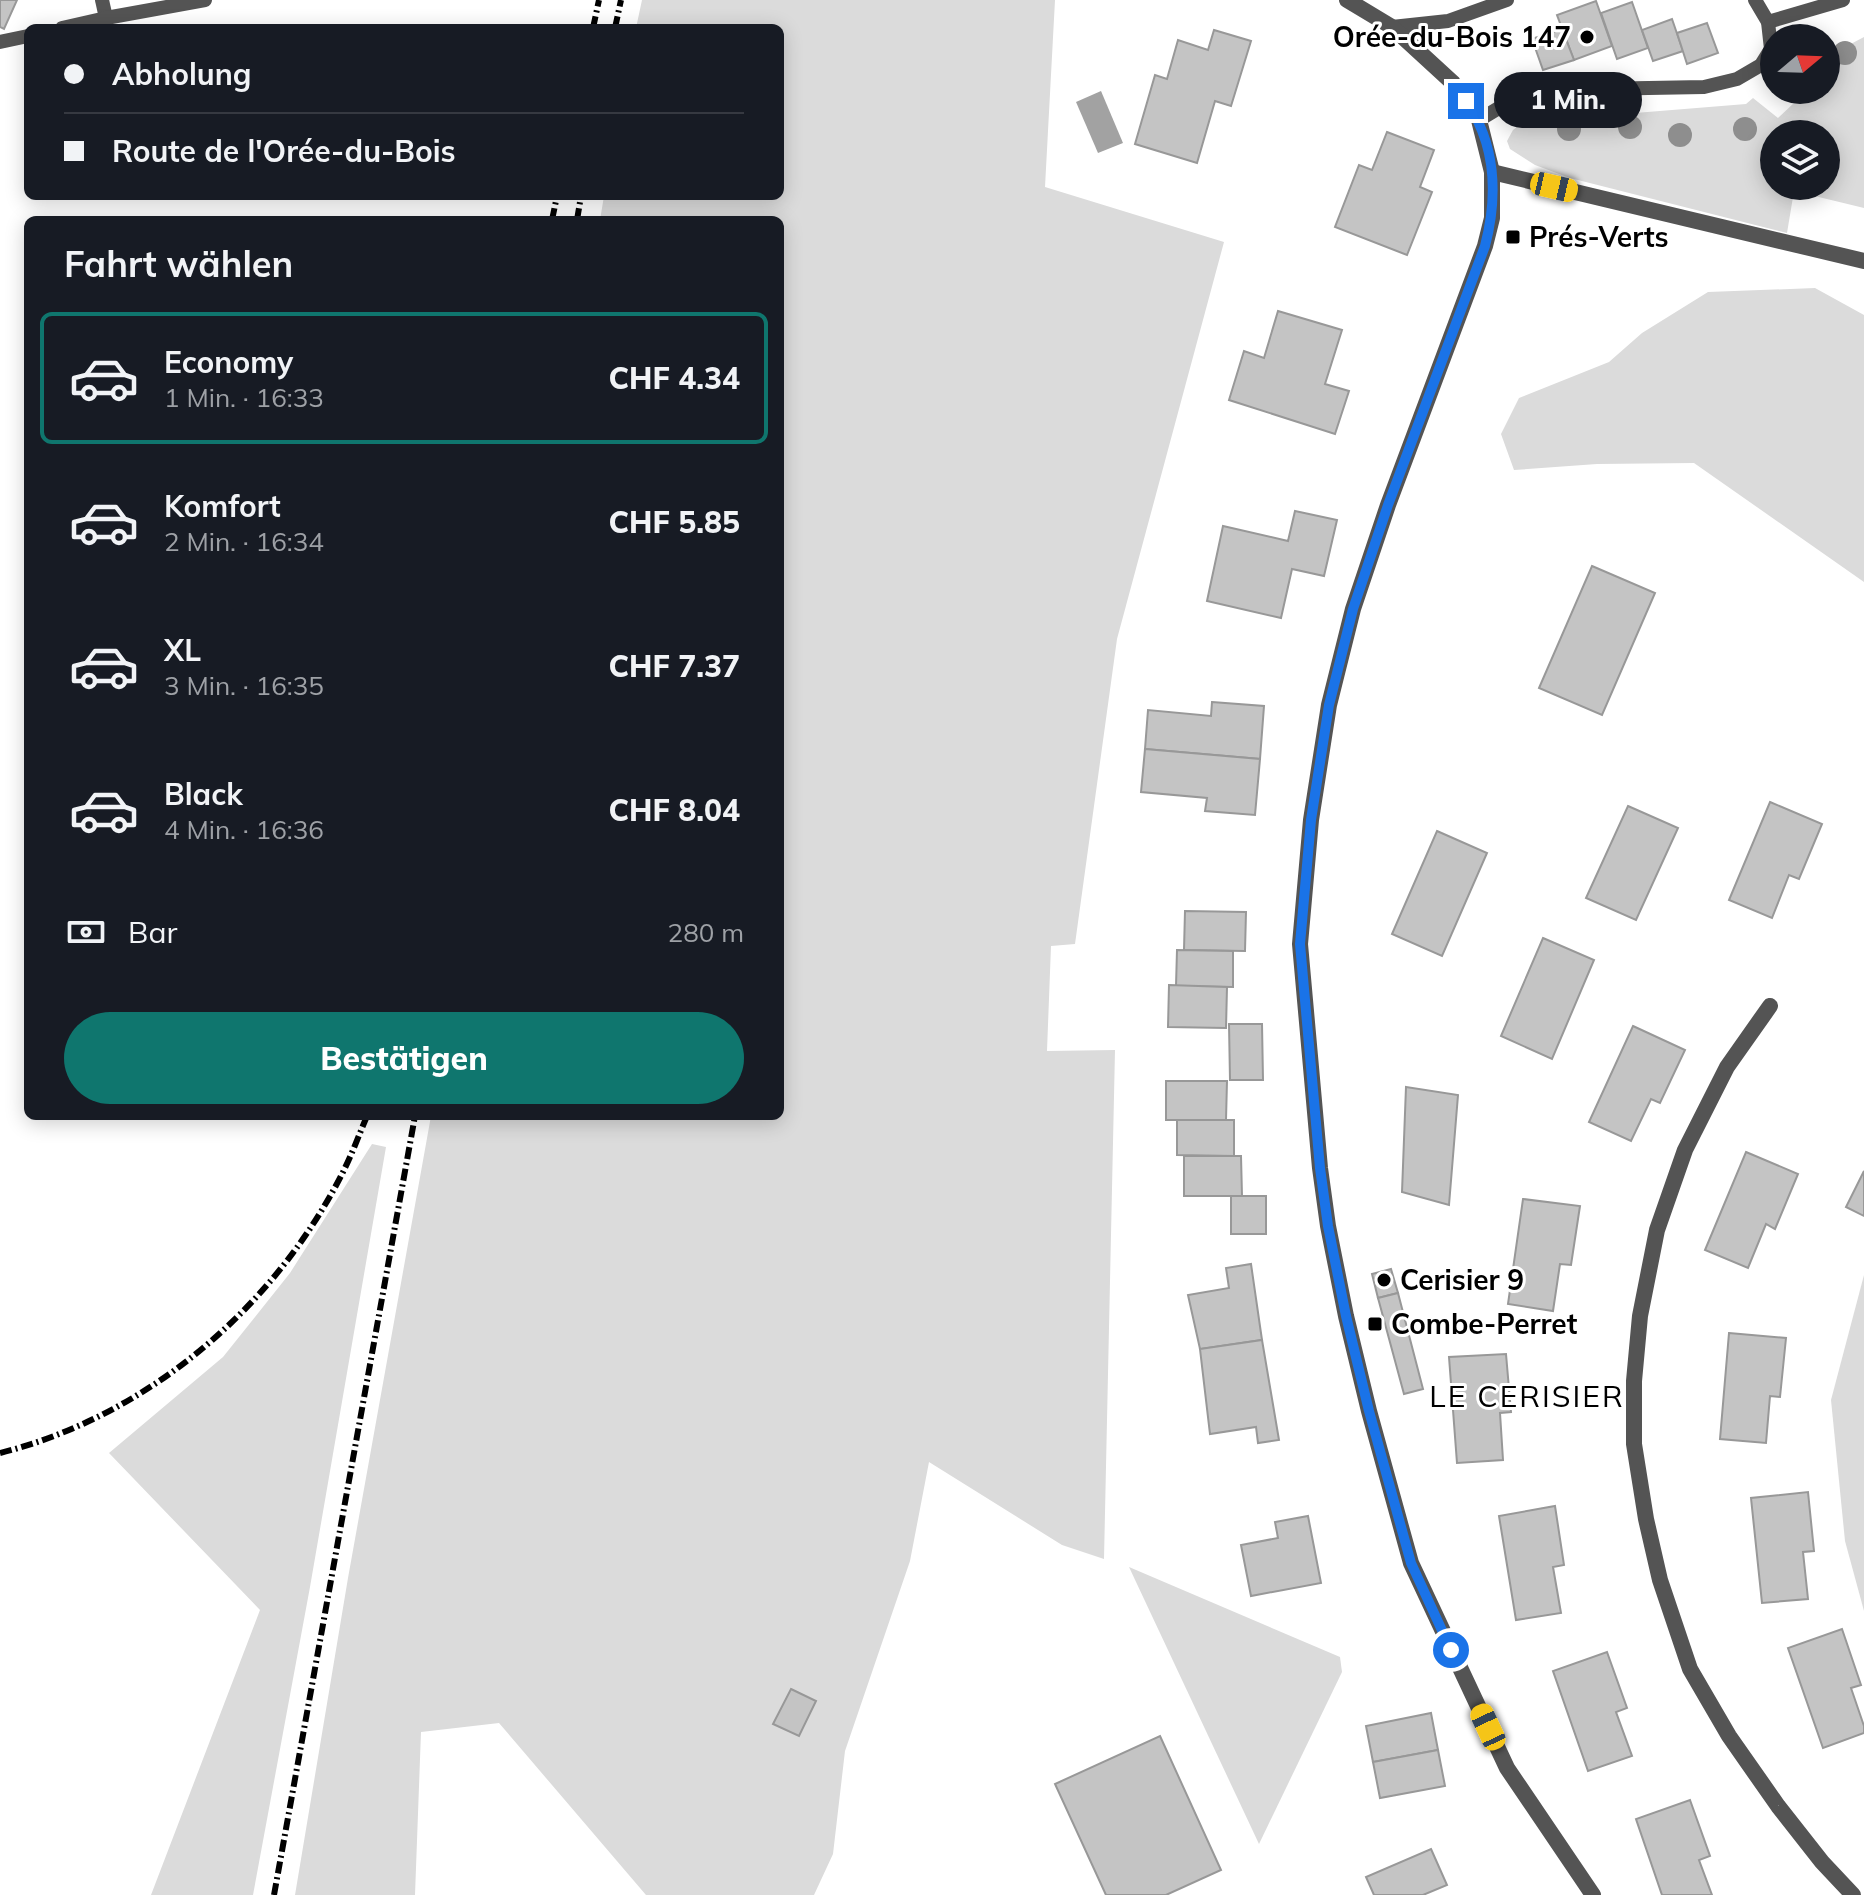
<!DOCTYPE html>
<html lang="de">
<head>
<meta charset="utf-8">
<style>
	body { margin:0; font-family:Mulish,sans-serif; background:#242831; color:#f1f3f6; height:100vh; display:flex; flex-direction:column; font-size:30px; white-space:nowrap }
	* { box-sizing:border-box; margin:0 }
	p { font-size:26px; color:#9ea1a6 }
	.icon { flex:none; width:44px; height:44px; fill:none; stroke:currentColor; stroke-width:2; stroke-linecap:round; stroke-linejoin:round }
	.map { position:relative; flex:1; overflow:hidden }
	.details { position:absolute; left:24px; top:216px; width:760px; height:904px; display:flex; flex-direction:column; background:#171b24; border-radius:12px; box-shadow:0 4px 20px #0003 }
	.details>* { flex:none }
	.hud { position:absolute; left:24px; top:24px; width:760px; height:176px; border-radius:12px; box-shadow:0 4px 20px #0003; display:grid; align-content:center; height:176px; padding:0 40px; background:#171b24 }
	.needle { width:52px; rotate:71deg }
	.buttons { position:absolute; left:1760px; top:24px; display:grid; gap:16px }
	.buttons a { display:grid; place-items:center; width:80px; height:80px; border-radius:50%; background:#171b24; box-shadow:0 4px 20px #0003; font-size:40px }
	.end { position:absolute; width:36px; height:36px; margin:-18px; border:10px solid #1a73e8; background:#fff; box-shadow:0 0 0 4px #fff }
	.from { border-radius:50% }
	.bubble { position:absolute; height:56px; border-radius:28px; background:#171b24; box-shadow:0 4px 20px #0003; font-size:26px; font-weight:800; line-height:56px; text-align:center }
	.car { position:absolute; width:24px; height:48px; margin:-24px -12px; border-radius:10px; box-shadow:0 0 6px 2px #0007; background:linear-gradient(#f5c518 24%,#345 0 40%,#f5c518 0 76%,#345 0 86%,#f5c518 0) }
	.hud b { display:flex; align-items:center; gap:28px; height:76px; font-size:30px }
	.hud b+b { border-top:2px solid #363941 }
	.hud i { width:20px; height:20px; background:#f1f3f6 }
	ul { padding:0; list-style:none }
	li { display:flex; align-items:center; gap:24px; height:132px; margin:0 16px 12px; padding:0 24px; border:4px solid transparent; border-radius:12px }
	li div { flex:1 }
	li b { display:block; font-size:30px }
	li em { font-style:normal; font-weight:800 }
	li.on { border-color:#0f766e }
	li>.icon { width:72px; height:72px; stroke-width:1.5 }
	h2 { padding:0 40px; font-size:36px; line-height:96px }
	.pay { display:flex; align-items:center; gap:20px; height:88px; padding:0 40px; font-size:30px }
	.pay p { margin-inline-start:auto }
	.button { display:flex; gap:16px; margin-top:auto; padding:16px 40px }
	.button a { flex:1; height:92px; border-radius:48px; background:#0f766e; color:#fff; font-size:32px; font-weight:800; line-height:92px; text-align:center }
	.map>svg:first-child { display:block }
</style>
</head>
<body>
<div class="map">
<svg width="1864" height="1895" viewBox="0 0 1864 1895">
	<rect width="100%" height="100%" fill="#fff"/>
	<g fill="#dbdbdb" fill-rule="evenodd">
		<path d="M642,0H1055L1045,187L1224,242L1117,639L1075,944L1051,946L1047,1051L1115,1050L1104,1559L1062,1545L929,1462L910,1561L845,1751L833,1854L814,1895H646L499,1723L421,1732L415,1895H295L348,1578L431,1116H780V220H600L604,196H780V28H636Z"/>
		<path d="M1864,37V208L1794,191L1787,233L1570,178L1535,165L1510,149L1507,141L1513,130L1523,122L1746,104L1753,98L1778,118L1795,102L1782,90H1826V57ZM1774,134H1826V186H1774Z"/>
		<path d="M1815,288L1864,315V582L1694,463L1597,464L1514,470L1501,434L1519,398L1609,362L1642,333L1708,292Z"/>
		<path d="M372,1144L386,1147L310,1587L253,1895H151L260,1610L109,1453L223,1357L290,1273Z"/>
		<path d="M1864,1275V1611L1845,1541L1831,1400Z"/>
		<path d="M1129,1567L1340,1657L1342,1672L1259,1844Z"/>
	</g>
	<path fill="#a2a2a2" d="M1101,91L1123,143L1098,153L1076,102Z"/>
	<g fill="#c4c4c4" stroke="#989898" stroke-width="2">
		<path d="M0,0H17L4,29L0,27Z"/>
		<path d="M1596,1L1612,46L1574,60L1557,15Z"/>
		<path d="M1632,2L1648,48L1617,59L1601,13Z"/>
		<path d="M1672,19L1683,51L1653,61L1642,30Z"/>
		<path d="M1707,23L1718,53L1687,64L1677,33Z"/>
		<path d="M1562,29L1574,60L1543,70L1532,39Z"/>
		<path d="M1214,30L1251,41L1231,106L1215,101L1197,163L1135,144L1155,75L1167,79L1178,40L1208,50Z"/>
		<path d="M1387,132L1434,150L1420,187L1432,192L1407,255L1335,227L1359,165L1372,170Z"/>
		<path d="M1278,311L1342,330L1325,384L1349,391L1335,434L1229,400L1244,351L1264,358Z"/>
		<path d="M1295,511L1337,520L1324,576L1292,569L1281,618L1207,601L1223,526L1288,541Z"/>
		<path d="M1592,566L1655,593L1602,715L1539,688Z"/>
		<path d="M1212,702L1264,706L1260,759L1145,749L1148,710L1211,716Z"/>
		<path d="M1145,749L1260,759L1255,815L1205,811L1207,798L1141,792Z"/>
		<path d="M1770,802L1822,824L1799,879L1789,875L1772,918L1729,900Z"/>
		<path d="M1628,806L1678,828L1636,920L1586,898Z"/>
		<path d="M1437,831L1487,853L1442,956L1392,934Z"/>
		<path d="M1185,911L1246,912L1245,951L1184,950Z"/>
		<path d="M1543,938L1594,960L1552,1059L1501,1036Z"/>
		<path d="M1177,950L1233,951V987L1176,986Z"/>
		<path d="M1169,985L1227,987L1226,1028L1168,1027Z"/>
		<path d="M1229,1024H1262L1263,1080H1230Z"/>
		<path d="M1633,1026L1685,1050L1660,1103L1651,1099L1631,1141L1589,1122Z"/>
		<path d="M1166,1081H1227L1226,1120H1166Z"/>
		<path d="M1406,1087L1458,1095L1449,1205L1402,1192Z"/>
		<path d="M1177,1120H1234V1156L1177,1155Z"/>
		<path d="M1746,1152L1798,1174L1775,1229L1766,1224L1748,1268L1705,1250Z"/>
		<path d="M1184,1156H1241L1242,1196H1184Z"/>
		<path d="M1864,1171V1216L1846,1207Z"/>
		<rect x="1231" y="1196" width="35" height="38"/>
		<path d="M1523,1199L1580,1206L1571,1265L1560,1264L1553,1311L1508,1304Z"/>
		<path d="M1251,1264L1262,1340L1200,1349L1188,1295L1229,1288L1226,1268Z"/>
		<path d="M1391,1269L1398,1293L1378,1298L1372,1274Z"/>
		<path d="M1398,1293L1423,1389L1404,1394L1378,1298Z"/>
		<path d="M1729,1333L1786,1338L1780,1397L1770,1396L1766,1443L1720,1439Z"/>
		<path d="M1262,1340L1279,1440L1258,1443L1256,1427L1210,1434L1200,1349Z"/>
		<path d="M1506,1354L1511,1412L1500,1413L1503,1460L1457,1463L1449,1357Z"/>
		<path d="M1808,1492L1814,1551L1803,1552L1808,1599L1762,1603L1751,1498Z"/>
		<path d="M1555,1506L1564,1565L1553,1567L1561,1613L1516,1620L1499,1516Z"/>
		<path d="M1308,1516L1321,1583L1251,1596L1241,1545L1278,1538L1275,1522Z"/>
		<path d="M1842,1629L1861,1685L1851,1688L1864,1726V1733L1823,1748L1788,1648Z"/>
		<path d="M1607,1652L1627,1708L1616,1712L1632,1756L1588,1771L1553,1671Z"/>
		<path d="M791,1689L816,1701L799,1736L773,1724Z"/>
		<path d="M1431,1713L1438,1750L1373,1762L1366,1726Z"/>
		<path d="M1160,1736L1221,1870L1166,1895H1106L1055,1784Z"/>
		<path d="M1438,1750L1445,1786L1380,1798L1373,1762Z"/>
		<path d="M1690,1800L1710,1856L1699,1860L1712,1895H1662L1636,1819Z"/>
		<path d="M1431,1849L1447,1885L1423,1895H1374L1366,1877Z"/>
	</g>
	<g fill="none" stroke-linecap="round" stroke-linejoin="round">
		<g stroke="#545454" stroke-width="14">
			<path d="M102,0L106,18"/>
			<path d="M1768,22L1843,0"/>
			<path d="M1392,27L1448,21L1507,0"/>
			<path d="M62,28L106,18L205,0"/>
			<path d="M0,42L28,36"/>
			<path d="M1479,120L1512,100L1593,89L1704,87L1737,79L1761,65L1771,49L1768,22L1755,0"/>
		</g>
		<g stroke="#545454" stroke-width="16">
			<path d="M1347,0L1392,27L1453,83L1479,120L1492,172V218L1485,246L1388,505L1353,609L1329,705L1311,820L1300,944L1320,1168L1328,1226L1346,1316L1369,1411L1411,1563L1507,1768L1593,1895"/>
			<path d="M1492,172L1864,261"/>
			<path d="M1770,1006L1727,1067L1685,1150L1657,1230L1640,1316L1634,1381V1444L1646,1519L1660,1580L1690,1669L1729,1736L1778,1806L1822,1862L1853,1895"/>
		</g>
		<g stroke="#000" stroke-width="6" stroke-dasharray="12 4 2 4" stroke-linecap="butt">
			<path d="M593,28L599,0"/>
			<path d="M615,28L621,0"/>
			<path d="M552,220L557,196"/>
			<path d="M577,220L581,196"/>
			<path d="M0,1453C148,1416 275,1307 343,1172C352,1154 359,1135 367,1116"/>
			<path d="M274,1895L415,1116"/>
		</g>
	</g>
	<g fill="#8e8e8e">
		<circle cx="1845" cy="53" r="12"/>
		<circle cx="1630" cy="127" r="12"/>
		<circle cx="1569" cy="129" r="12"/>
		<circle cx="1745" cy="129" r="12"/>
		<circle cx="1680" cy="135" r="12"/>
	</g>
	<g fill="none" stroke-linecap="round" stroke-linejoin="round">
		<path stroke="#1a73e8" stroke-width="10" d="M1451,1650L1411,1563L1369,1411L1346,1316L1328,1226L1320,1168L1300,944L1311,820L1329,705L1353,609L1388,505L1485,246C1498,196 1496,144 1466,101"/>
	</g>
	<g fill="#000" stroke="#fff" stroke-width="3">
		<circle cx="1587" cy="37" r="8"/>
		<rect x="1505" y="229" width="16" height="16" rx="4"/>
		<circle cx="1384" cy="1280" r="8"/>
		<rect x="1367" y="1316" width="16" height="16" rx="4"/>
	</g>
	<g text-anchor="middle" stroke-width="6" stroke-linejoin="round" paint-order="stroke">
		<g font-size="28" font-weight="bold" fill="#000" stroke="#fff" text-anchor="start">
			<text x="1571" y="47" text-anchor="end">Orée-du-Bois 147</text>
			<text x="1529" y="247">Prés-Verts</text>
			<text x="1400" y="1290">Cerisier 9</text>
			<text x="1391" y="1334">Combe-Perret</text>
		</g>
		<g font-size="30" letter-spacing="2" fill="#000" stroke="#fff">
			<text x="1527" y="1407">LE CERISIER</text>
		</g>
	</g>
</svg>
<div class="buttons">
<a><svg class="needle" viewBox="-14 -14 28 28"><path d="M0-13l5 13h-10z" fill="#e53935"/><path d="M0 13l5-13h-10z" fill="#9ea1a6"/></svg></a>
<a><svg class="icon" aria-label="layers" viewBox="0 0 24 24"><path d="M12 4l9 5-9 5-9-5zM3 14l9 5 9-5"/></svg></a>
</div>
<i class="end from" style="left:1451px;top:1650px"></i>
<i class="end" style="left:1466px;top:101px"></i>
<div class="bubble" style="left:1494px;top:72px;width:148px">1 Min.</div>
<i class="car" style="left:1554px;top:187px;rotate:103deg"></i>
<i class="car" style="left:1488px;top:1727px;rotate:335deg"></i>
<div class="hud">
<b><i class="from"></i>Abholung</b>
<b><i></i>Route de l'Orée-du-Bois</b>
</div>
<section class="details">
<h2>Fahrt wählen</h2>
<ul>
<li class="on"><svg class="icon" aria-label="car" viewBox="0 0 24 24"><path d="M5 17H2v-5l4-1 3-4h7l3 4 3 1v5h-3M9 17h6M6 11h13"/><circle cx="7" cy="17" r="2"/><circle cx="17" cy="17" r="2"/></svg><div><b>Economy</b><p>1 Min. · 16:33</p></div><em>CHF 4.34</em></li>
<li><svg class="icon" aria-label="car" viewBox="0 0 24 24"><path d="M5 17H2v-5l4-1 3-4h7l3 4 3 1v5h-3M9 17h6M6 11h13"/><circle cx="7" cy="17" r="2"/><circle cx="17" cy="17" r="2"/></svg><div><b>Komfort</b><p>2 Min. · 16:34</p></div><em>CHF 5.85</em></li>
<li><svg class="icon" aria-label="car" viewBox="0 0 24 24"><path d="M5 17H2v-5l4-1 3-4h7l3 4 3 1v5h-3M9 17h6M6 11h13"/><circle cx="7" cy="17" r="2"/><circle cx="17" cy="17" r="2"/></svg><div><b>XL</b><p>3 Min. · 16:35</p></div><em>CHF 7.37</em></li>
<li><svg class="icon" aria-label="car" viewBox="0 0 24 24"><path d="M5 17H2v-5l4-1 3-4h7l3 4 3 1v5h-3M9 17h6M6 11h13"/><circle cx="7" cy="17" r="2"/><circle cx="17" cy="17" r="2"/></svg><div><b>Black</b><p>4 Min. · 16:36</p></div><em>CHF 8.04</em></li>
</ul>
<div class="pay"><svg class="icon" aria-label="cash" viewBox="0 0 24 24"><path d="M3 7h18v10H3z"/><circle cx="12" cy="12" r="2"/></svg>Bar<p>280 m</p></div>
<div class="button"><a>Bestätigen</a></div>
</section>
</div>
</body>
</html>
